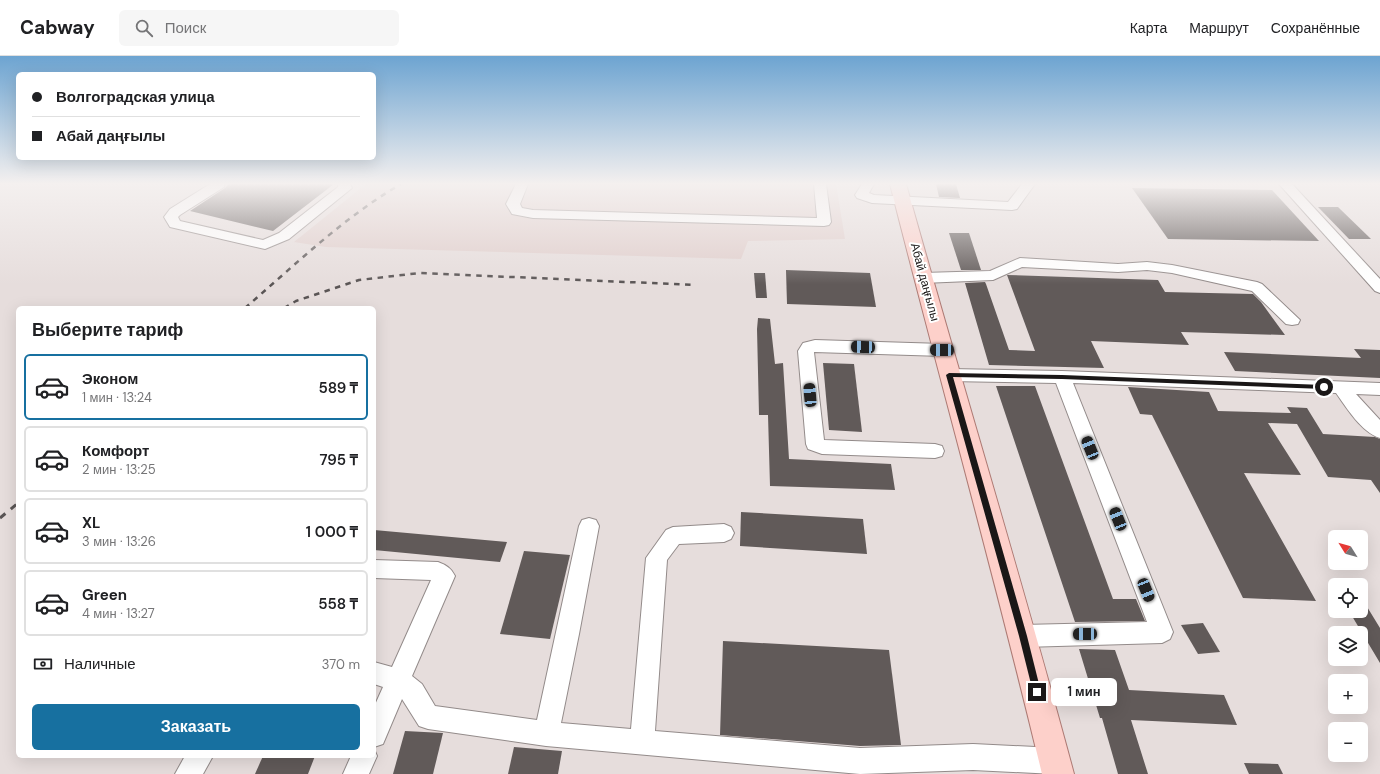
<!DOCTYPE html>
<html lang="ru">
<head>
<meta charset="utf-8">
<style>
	body { margin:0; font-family:"DM Sans",sans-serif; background:#f6f6f6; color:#202124; height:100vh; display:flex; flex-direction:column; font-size:15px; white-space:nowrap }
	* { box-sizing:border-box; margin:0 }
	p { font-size:13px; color:#757577 }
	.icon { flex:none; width:22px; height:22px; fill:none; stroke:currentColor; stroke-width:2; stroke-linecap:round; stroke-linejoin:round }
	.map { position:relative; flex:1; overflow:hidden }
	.panel { position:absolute; left:16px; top:250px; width:360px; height:452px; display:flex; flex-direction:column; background:#fff; border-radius:6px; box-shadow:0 4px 16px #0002 }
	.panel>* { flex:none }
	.banner { position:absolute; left:16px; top:16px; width:360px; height:88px; border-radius:6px; box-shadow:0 4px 16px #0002; display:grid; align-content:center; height:88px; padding:0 16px; background:#fff }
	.needle { width:26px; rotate:307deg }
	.fabs { position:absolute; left:1328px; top:474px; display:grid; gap:8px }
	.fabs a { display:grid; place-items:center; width:40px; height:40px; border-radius:6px; background:#fff; box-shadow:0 4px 16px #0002; font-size:20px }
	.end { position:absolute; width:18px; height:18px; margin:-9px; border:5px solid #1a1717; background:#fff; box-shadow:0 0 0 2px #fff }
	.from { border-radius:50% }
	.bubble { position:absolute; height:28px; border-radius:6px; background:#fff; box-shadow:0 4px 16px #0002; font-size:13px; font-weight:600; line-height:28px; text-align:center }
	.car { position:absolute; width:12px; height:24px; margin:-12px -6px; border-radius:5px; box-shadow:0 0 3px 1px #0007; background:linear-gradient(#222 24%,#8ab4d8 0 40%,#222 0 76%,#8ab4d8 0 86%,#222 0) }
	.banner b { display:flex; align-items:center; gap:14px; height:38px; font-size:15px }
	.banner b+b { border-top:1px solid #e0e0e0 }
	.banner i { width:10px; height:10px; background:#202124 }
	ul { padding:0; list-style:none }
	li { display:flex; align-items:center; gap:12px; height:66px; margin:0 8px 6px; padding:0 8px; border:2px solid #e0e0e0; border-radius:6px }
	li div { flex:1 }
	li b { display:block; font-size:15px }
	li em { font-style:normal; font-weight:600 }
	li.active { border-color:#1770a0 }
	li>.icon { width:36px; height:36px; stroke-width:1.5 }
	h2 { padding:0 16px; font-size:18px; line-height:48px }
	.pay { display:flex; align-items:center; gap:10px; height:44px; padding:0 16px; font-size:15px }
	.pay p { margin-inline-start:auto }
	.button { display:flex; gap:8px; margin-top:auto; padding:8px 16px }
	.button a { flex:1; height:46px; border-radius:6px; background:#1770a0; color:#fff; font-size:16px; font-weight:600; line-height:46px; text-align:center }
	header { display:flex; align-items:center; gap:24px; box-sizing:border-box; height:56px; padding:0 20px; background:#fff; border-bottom:1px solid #e0e0e0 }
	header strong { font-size:19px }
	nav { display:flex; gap:22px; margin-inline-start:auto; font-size:14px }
	.search { width:280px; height:36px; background:#f6f6f6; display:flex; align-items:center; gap:10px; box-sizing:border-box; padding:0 14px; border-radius:6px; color:#757577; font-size:15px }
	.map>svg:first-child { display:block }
</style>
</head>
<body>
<header>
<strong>Cabway</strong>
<div class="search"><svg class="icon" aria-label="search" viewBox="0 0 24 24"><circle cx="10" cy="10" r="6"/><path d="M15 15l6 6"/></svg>Поиск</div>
<nav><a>Карта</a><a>Маршрут</a><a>Сохранённые</a></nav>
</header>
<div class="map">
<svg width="1380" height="718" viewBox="0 0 1380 718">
	<rect width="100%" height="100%" fill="#e6dddc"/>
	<path fill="#e0cecc" d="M366,128H836L845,183L748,185L741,203L326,191L294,186Z"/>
	<g fill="#615a59">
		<path d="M229,128H334L273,175L190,155L225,132Z"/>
		<path d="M936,128H956L960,142L939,141Z"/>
		<path d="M1132,132L1272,134L1319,185L1168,183Z"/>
		<path d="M1318,151H1338L1371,183H1349Z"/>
		<path d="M949,177H969L981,214H961Z"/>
		<path d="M786,214L870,217L876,251L787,248Z"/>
		<path d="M754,217H765L767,242H756Z"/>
		<path d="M1007,219L1158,224L1165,236L1253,238L1261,246L1285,279L1181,276L1189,289L1091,285L1104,312L989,309L965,227L985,226L986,228L1009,294L1035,295Z"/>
		<path d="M758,262L770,263L775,308L783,307L789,403L891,408L895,434L770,430L768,359H759L757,273Z"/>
		<path d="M1354,293L1380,294V322L1235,315L1224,296L1361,302Z"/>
		<path d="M823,307L854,308L862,376L829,374Z"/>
		<path d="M996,330H1035L1113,543H1136L1145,565L1075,566Z"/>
		<path d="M1128,331L1209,336L1218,355L1291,357L1287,351L1307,352L1323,378L1375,381L1380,383V437L1371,424L1328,421L1297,368L1268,367L1301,419L1244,417L1316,545L1243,542L1152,359L1140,358Z"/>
		<path d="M741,456L863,463L867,498L740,490Z"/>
		<path d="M374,474L507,486L500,506L374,494Z"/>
		<path d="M524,495L570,499L550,583L500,578Z"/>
		<path d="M1361,541L1380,572V607L1349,555H1361Z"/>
		<path d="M1203,567L1220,596L1198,598L1181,569Z"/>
		<path d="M723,585L889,594L901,689L860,690L720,679Z"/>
		<path d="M1079,593L1115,594L1129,634L1224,639L1237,669L1131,664L1148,718H1118L1102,662H1100Z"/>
		<path d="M405,675L443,677L433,718H393Z"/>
		<path d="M514,691L562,695L558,718H508Z"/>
		<path d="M263,700H315L308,718H255Z"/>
		<path d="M1244,707L1278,708L1283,718H1249Z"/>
	</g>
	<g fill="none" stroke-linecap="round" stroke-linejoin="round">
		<g stroke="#938b8a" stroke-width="2">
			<g id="minor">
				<path d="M210,128H225L224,131L180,159L178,161L180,165L263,184L279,177L338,131V128H350L352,132L289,183L265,193L170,171L164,161L170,153Z"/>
				<path d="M516,128H528L520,148L522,152L533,154L817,162L814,128H826L831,166L829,169L824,170L533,162L512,158L506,148Z"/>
				<path d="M862,128H874L869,137L874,139L1008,146L1022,128H1035L1017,153L1012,154L872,147L857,142L855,139Z"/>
				<path d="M1279,128H1292L1380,223V237L1375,235Z"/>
				<path d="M1020,202L1118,208L1147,206L1172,209L1257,226L1262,228L1300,264L1298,268L1292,269L1286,268L1252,235L1172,217L1147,214L1118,216L1022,211L993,224L923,227L918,225L915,222L918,219L923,217L990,215Z"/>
				<path d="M815,284L943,288L949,290L951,294L949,298L943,300L814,296L824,384L935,388L942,390L944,395L942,400L935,402L822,398L808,393L806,388L798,295L803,287Z"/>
				<path d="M949,313L1062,315L1380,327V339L1356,338L1380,364V382C1361,376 1347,352 1336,337L1073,327L1173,576L1170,583L1162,587L1023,591L1015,587L1012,580L1015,573L1023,569L1147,566L1056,327L949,325L943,323L940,319L943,315Z"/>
				<path d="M589,462L596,464L599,470L579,578L561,667L631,673L646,502L666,474L673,471L724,468L731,471L734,477L731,483L724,486L679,488L667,504L655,675L860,692L973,688L1055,692L1064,696L1068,705L1064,714L1055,718L973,714L860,718L546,690L428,673L419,670L402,643L383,688L374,691V651L383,631L374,628V606L392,611L431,524L374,522V504L438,506C446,509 451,512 455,520L412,620L422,628L435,650L537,664L579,470L582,464Z"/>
				<path d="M374,693L377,700L369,718H343L351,700H374Z"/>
				<path d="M185,700H213L203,718H175Z"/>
			</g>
		</g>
		<g stroke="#ad7a74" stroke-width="2">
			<path id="major" d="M890,128H906C961,325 1021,520 1074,718H1042C995,521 940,325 890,128Z"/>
		</g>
		<use href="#minor" fill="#fff" fill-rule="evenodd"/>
		<use href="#major" fill="#fdd0ca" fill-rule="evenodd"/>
		<g stroke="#5a5555" stroke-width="2.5" stroke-dasharray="5.5 5.5" stroke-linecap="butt">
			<path d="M245,252C295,209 344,161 401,128"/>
			<path d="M284,252L296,245L359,224L420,217L696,229"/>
		</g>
		<path stroke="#5a5555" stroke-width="3" stroke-dasharray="7 7" stroke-linecap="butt" d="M0,462L18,447"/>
	</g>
	<linearGradient id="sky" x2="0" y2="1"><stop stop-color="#6da4d1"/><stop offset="0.56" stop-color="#f4f0ef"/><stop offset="1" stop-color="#f4f0ef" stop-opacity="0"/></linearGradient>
	<rect width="1380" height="228" fill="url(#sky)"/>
	<path fill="#1a1717" d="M949,317L1062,319L1324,329L1327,331L1324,333L1062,323L953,321L1027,580L1041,636L1040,639L1037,640L1034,639L1033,636L1019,580L946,319Z"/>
	<g text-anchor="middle" stroke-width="4" stroke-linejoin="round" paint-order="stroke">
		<g font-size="12" fill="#1a1717" stroke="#fff">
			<text transform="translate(925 226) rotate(75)" y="4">Абай даңғылы</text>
		</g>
	</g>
</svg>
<div class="fabs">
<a><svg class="needle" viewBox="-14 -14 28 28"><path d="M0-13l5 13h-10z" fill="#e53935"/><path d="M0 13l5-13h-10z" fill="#757577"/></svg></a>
<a><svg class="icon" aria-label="locate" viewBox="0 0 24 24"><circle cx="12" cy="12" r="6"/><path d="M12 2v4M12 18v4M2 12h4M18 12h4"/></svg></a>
<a><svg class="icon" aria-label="layers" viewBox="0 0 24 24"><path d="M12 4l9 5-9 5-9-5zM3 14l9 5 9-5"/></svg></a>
<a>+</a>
<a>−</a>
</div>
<i class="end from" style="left:1324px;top:331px"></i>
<i class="end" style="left:1037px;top:636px"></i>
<div class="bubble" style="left:1051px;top:622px;width:66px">1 мин</div>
<i class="car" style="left:863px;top:291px;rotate:272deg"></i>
<i class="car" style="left:942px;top:294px;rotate:271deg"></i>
<i class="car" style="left:810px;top:339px;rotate:355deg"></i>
<i class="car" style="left:1090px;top:392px;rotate:338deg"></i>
<i class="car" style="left:1118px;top:463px;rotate:338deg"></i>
<i class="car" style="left:1146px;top:534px;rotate:158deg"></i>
<i class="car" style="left:1085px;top:578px;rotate:269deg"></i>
<div class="banner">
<b><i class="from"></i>Волгоградская улица</b>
<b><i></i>Абай даңғылы</b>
</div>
<section class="panel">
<h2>Выберите тариф</h2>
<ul>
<li class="active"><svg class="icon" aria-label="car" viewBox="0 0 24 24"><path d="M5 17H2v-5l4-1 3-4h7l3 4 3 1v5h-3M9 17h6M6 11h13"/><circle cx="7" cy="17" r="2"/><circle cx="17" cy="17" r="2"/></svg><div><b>Эконом</b><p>1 мин · 13:24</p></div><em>589 ₸</em></li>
<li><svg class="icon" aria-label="car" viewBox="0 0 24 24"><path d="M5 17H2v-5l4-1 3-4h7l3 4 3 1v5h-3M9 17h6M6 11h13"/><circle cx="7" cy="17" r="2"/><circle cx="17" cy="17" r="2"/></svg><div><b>Комфорт</b><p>2 мин · 13:25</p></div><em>795 ₸</em></li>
<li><svg class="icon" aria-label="car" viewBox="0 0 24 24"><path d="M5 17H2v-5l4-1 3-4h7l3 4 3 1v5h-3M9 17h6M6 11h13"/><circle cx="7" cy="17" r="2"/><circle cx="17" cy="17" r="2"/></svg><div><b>XL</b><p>3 мин · 13:26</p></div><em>1 000 ₸</em></li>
<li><svg class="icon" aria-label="car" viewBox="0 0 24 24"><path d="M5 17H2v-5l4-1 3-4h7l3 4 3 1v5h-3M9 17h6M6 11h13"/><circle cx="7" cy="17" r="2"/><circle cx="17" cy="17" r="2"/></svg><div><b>Green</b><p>4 мин · 13:27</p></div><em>558 ₸</em></li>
</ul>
<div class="pay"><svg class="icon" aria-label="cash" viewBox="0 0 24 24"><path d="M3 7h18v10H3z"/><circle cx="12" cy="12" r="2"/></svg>Наличные<p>370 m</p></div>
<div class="button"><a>Заказать</a></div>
</section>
</div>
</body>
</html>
